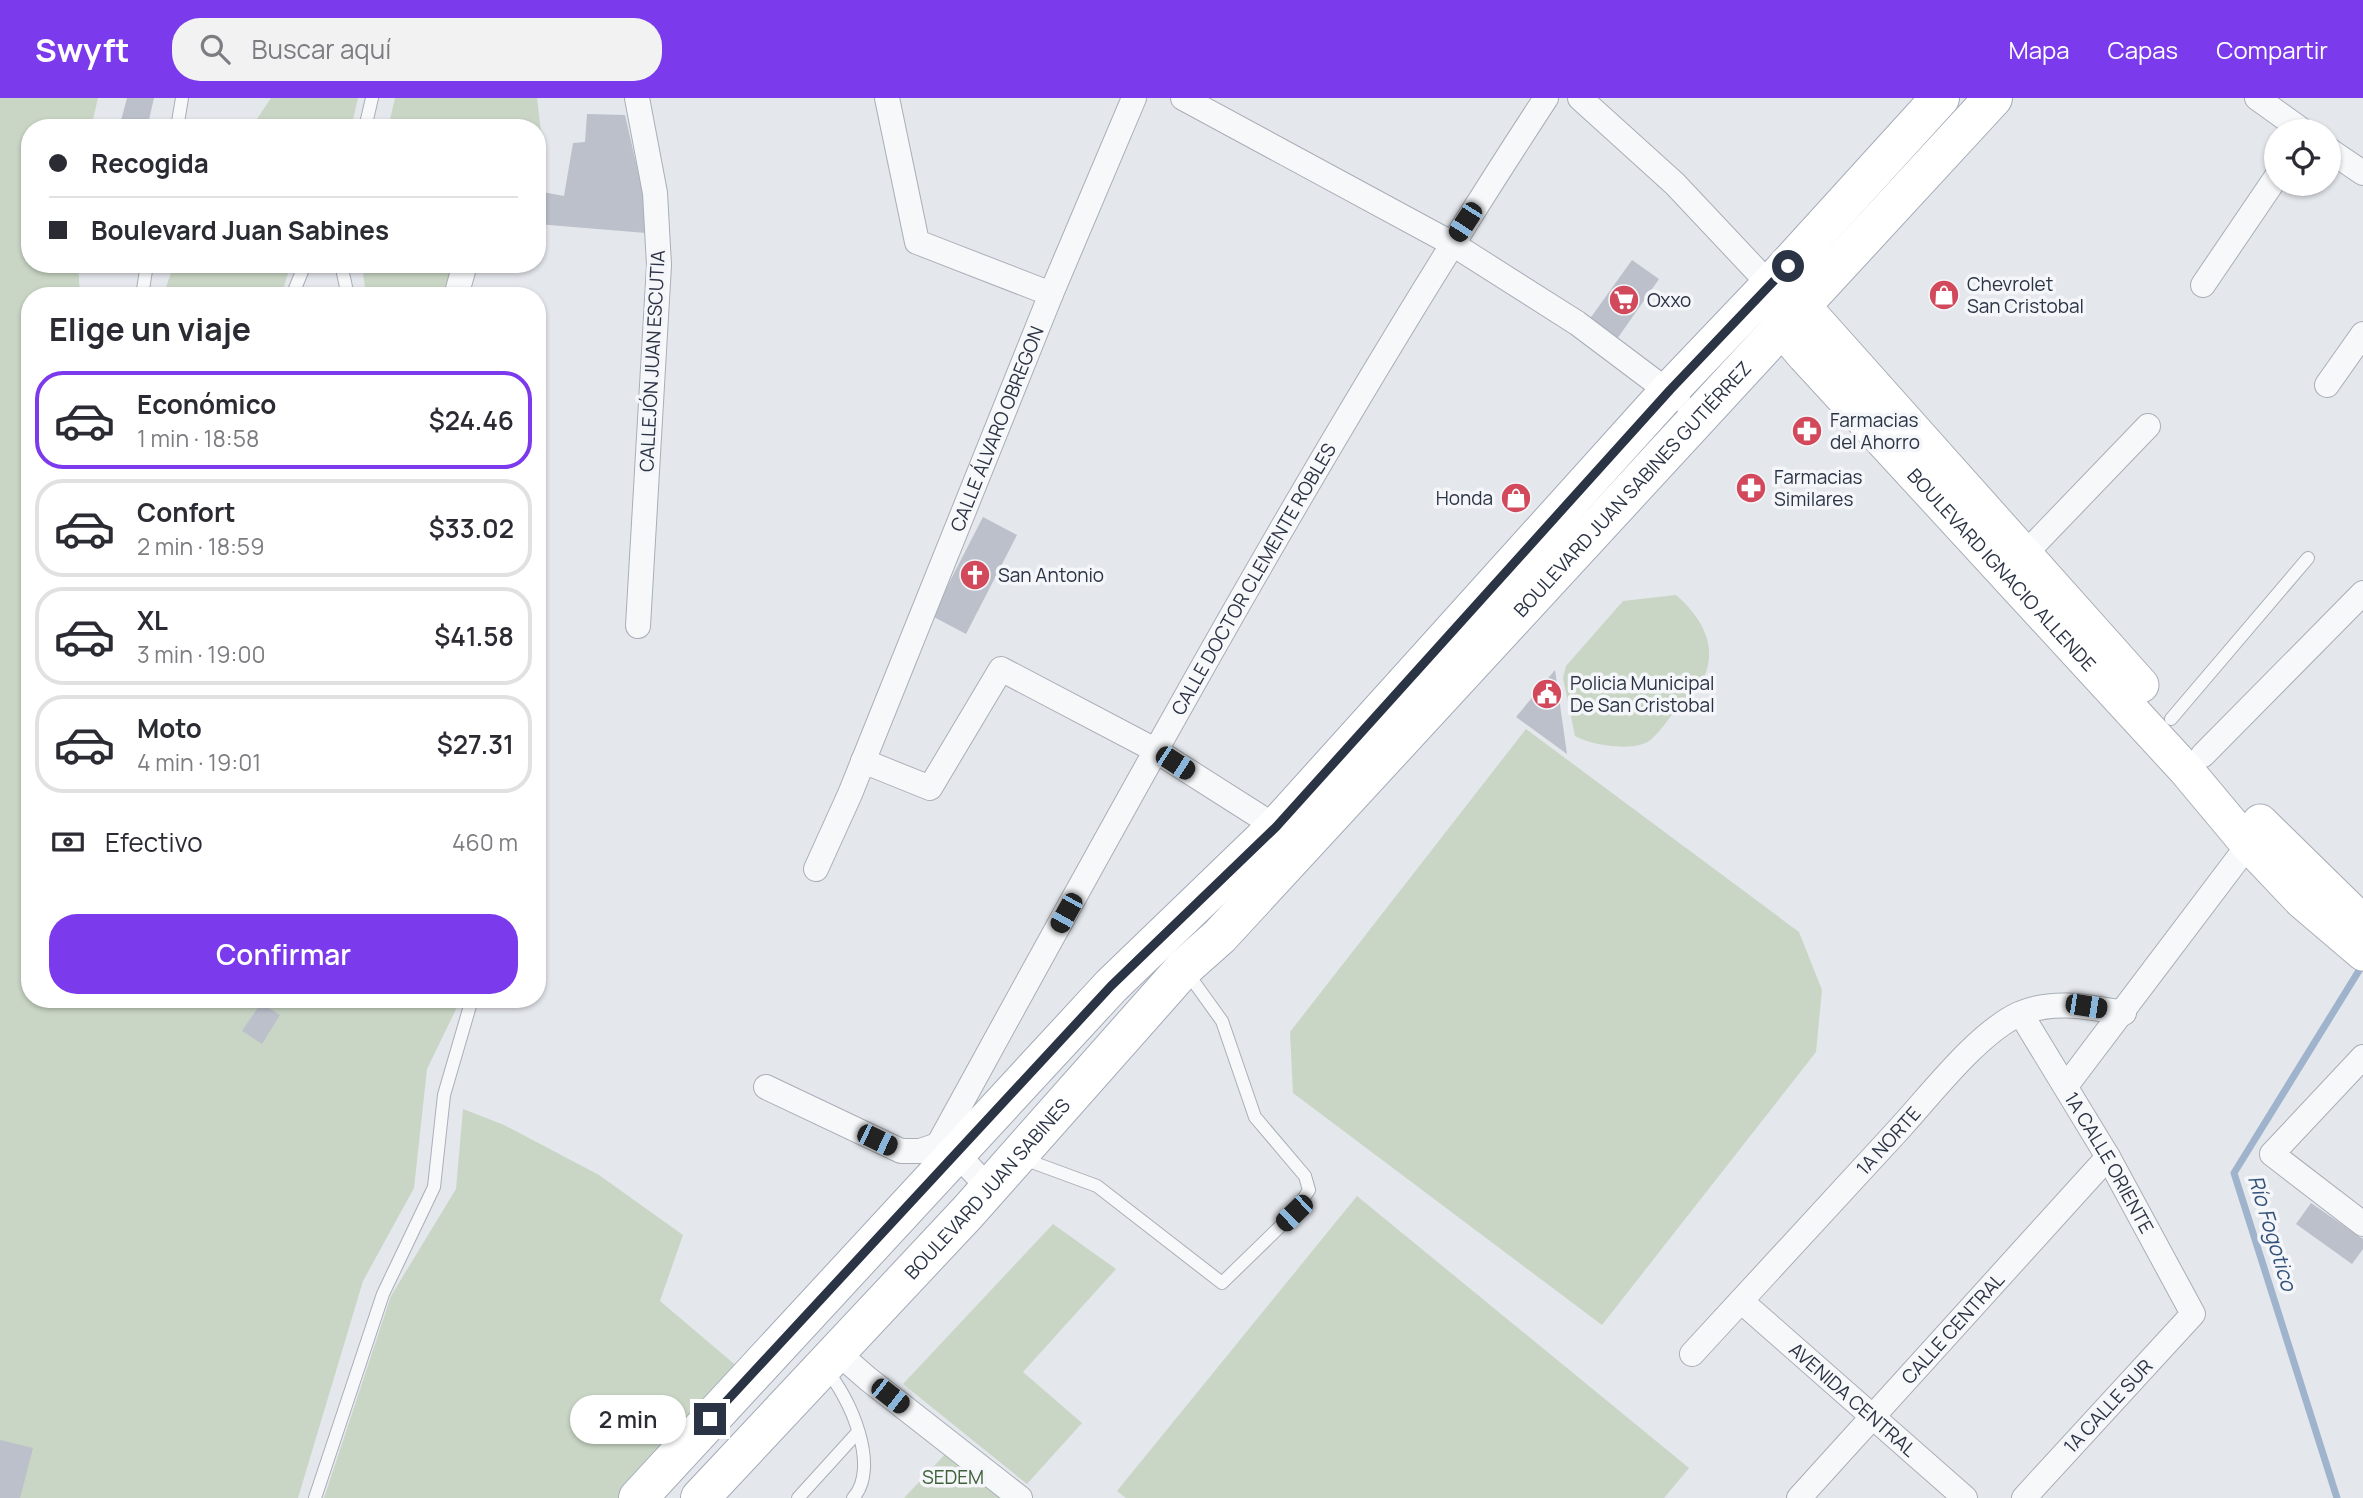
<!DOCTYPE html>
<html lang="es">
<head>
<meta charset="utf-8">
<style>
	body { margin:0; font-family:Manrope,sans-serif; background:#f2f2f3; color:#2b2b33; height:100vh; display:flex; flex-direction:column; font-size:26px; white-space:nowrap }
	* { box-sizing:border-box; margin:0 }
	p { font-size:23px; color:#7c7c81 }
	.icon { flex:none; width:38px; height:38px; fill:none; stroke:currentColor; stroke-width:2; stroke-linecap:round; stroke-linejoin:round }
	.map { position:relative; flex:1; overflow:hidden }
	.drawer { position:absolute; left:21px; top:189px; width:525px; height:721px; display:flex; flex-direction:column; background:#fff; border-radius:28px; box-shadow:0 2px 5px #0004 }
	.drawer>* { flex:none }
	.hud { position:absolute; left:21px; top:21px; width:525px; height:154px; border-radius:28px; box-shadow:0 2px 5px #0004; display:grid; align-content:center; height:154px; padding:0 28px; background:#fff }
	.buttons { position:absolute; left:2264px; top:21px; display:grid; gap:14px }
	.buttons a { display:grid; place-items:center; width:77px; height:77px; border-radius:50%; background:#fff; box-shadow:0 2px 5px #0004; font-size:35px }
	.end { position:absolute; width:32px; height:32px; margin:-16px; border:9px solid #2b3445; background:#fff; box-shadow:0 0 0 4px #fff }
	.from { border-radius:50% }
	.bubble { position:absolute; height:49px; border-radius:24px; background:#fff; box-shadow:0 2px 5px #0004; font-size:23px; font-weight:600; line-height:49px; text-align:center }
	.car { position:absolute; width:21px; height:42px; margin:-21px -10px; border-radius:9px; box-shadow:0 0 5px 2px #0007; background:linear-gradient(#222 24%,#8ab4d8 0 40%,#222 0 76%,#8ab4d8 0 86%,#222 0) }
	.hud b { display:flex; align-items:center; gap:24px; height:66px; font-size:26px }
	.hud b+b { border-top:2px solid #e1e1e2 }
	.hud i { width:18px; height:18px; background:#2b2b33 }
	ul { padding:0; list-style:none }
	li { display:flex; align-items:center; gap:21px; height:98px; margin:0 14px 10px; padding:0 14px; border:4px solid #e1e1e2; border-radius:28px }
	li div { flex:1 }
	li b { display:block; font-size:26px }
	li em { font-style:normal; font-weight:600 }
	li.selected { border-color:#7c3aed }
	li>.icon { width:63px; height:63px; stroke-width:1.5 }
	h2 { padding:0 28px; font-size:32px; line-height:84px }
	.pay { display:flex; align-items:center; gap:18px; height:77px; padding:0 28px; font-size:26px }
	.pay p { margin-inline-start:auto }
	.action { display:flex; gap:14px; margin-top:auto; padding:14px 28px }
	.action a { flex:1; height:80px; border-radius:28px; background:#7c3aed; color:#fff; font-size:28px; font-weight:600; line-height:80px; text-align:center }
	header { display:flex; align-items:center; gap:42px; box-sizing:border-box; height:98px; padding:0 35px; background:#7c3aed; color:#fff }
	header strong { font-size:33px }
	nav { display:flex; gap:38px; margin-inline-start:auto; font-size:24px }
	.search { width:490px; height:63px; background:#f2f2f3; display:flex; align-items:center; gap:18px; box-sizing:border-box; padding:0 24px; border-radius:28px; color:#7c7c81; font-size:26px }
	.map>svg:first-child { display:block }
</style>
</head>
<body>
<header>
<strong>Swyft</strong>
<div class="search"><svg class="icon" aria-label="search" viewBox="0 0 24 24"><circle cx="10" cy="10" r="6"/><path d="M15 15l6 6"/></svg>Buscar aquí</div>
<nav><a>Mapa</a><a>Capas</a><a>Compartir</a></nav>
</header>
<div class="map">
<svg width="2363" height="1400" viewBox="0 0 2363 1400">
	<rect width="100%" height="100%" fill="#e4e7ec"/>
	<g fill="#c9d6c5">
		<path d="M0,0H98L91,30H30V166H78L80,198H30V901H461L427,971L414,1090L363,1183L298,1400H0Z"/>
		<path d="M271,0H358L351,30H251Z"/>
		<path d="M395,0H537L542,42H537V30H388Z"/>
		<path d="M174,166H291L281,198H163Z"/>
		<path d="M362,166H459L449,198H366Z"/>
		<path d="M1676,497C1699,517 1718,545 1705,577C1701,589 1686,601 1677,610C1669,620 1659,636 1649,643C1633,654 1590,647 1575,638L1563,580L1566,568L1623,503Z"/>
		<path d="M1526,631L1799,834L1822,892L1816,954L1602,1227L1293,995L1290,934Z"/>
		<path d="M463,1011L504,1027L599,1077L683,1137L660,1203L752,1281L638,1400H324L391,1198L456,1091Z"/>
		<path d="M1357,1098L1689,1370L1664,1400H1126L1117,1393Z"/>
		<path d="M1053,1126L1116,1171L1023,1274L1082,1325L1027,1386L903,1286Z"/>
		<path d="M951,1350L1015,1400H904Z"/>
	</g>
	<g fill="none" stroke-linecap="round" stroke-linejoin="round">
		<path stroke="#9fb4cc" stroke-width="7" d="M2337,1400L2234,1075L2363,866"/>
	</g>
	<g fill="#bbc0ca">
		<path d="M127,0H154L147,30H119Z"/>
		<path d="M587,16L625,17L647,113L646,135L537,126V93L564,98L573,45L585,44Z"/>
		<path d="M1632,162L1659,181L1617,241L1589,222Z"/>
		<path d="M983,419L1017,437L966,536L932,518Z"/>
		<path d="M1555,572L1567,656L1516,619Z"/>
		<path d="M261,905L280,917L262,946L242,933Z"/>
		<path d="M2311,1105L2363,1141V1151L2352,1166L2296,1126Z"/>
		<path d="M0,1342L33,1350L20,1400H0Z"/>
	</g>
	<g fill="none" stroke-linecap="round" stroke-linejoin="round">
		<g stroke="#a9aeb7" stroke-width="14">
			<g id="lane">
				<path d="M177,30L182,0"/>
				<path d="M365,30L372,0"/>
				<path d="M341,166L348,198"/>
				<path d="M142,198L147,166"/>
				<path d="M292,198L305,166"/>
				<path d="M2171,621L2308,460"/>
				<path d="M1021,1060L1097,1088L1222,1185L1294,1115L1309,1092L1305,1078L1255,1019L1222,923L1186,873"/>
				<path d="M825,1271C850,1298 881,1370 853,1400"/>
				<path d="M315,1400L383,1196L434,1089L444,997L472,901"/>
				<path d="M798,1400L857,1335"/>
			</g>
		</g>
		<g stroke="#a9aeb7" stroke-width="26">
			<g id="street">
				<path d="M637,0L655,95L659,167L638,528"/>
				<path d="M887,0L917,144L1051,196"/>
				<path d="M1183,0L1451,145L1577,225L1678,301"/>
				<path d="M1580,0L1675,86L1770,187"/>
				<path d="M2257,0L2303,33"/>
				<path d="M2329,52L2363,75"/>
				<path d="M2203,187L2277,78"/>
				<path d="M456,198L465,166"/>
				<path d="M2327,287L2363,236"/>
				<path d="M2024,457L2148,328"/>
				<path d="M2203,657L2363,495"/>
				<path d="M863,663L930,690L1001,571L1155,652L1276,729"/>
				<path id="s1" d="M816,771L850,696L1051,196L1134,0"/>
				<path id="s2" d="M2021,916L2108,1059L2193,1216L2024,1400"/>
				<path d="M2363,959L2272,1056L2363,1126"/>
				<path d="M2066,988L2258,734"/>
				<path d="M766,989L901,1053H920L938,1047L956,1055L989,1090"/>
				<path id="s3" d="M938,1047C1132,694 1325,337 1546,0"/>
				<path id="s4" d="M1741,1203L1965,1400"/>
				<path d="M837,1254L868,1281L1020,1400"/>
				<path id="s5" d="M1692,1256C1762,1181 1831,1105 1901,1029C1932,995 1978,935 2019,916C2053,901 2089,909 2124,915"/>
				<path id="s6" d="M1799,1400L2108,1059"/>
			</g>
		</g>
		<g stroke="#a9aeb7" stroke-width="37">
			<g id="secondary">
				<path d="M1779,193L1802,207L2141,587"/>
				<path id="s7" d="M1775,204L1781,230L1805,258L2186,672L2247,745L2302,803L2363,855"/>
				<path d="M2260,724L2363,825"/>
			</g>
		</g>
		<g stroke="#a3abb8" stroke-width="40">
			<g id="primary">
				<path d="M638,1400L1111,888L1276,729L1670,292L1770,187L1940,0"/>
				<path id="s8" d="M700,1400L968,1114L1184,870L1220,838L1993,0"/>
			</g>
		</g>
		<use href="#lane" stroke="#f7f8fa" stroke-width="12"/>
		<use href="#street" stroke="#f7f8fa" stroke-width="24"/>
		<use href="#secondary" stroke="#fff" stroke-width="35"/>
		<use href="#primary" stroke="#fff" stroke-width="38"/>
	</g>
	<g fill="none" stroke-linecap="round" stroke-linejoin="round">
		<path stroke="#2b3445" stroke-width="9" d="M710,1321L1111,888L1276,729L1670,292L1788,168"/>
	</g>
	<defs>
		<g id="shop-disc" transform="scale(1.575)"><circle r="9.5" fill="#d1495b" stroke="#f4f6f9"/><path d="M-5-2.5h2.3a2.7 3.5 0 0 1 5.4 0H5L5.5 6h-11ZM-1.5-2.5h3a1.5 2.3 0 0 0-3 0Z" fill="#fff"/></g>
		<g id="supermarket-disc" transform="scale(1.575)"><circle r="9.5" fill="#d1495b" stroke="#f4f6f9"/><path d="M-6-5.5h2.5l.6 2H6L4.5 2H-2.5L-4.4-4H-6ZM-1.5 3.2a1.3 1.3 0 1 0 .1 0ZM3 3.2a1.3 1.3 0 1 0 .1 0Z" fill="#fff"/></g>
		<g id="pharmacy-disc" transform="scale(1.575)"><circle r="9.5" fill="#d1495b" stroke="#f4f6f9"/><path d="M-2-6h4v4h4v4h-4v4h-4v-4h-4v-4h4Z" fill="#fff"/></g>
		<g id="church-disc" transform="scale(1.575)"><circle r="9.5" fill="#d1495b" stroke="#f4f6f9"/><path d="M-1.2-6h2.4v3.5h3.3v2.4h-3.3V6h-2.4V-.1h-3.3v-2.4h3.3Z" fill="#fff"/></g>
		<g id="civic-disc" transform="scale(1.575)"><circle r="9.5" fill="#d1495b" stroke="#f4f6f9"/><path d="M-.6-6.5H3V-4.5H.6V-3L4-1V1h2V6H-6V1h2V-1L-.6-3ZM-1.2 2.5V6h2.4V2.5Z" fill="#fff"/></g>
	</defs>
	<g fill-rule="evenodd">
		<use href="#shop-disc" x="1944" y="197"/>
		<use href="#supermarket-disc" x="1624" y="202"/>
		<use href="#pharmacy-disc" x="1807" y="333"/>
		<use href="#pharmacy-disc" x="1751" y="390"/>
		<use href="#shop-disc" x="1516" y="400"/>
		<use href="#church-disc" x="975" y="477"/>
		<use href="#civic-disc" x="1547" y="596"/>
	</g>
	<g text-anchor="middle" stroke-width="7" stroke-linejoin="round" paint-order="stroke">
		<g font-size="19" fill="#2b3445" stroke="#f4f6f9" text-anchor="start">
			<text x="1967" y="193">Chevrolet<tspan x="1967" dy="22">San Cristobal</tspan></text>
			<text x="1647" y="209">Oxxo</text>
			<text x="1830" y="329">Farmacias<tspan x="1830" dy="22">del Ahorro</tspan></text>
			<text x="1774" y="386">Farmacias<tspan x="1774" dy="22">Similares</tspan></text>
			<text x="1493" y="407" text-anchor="end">Honda</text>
			<text x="998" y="484">San Antonio</text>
			<text x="1570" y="592">Policia Municipal<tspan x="1570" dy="22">De San Cristobal</tspan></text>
		</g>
		<g font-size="19" fill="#2b3445" stroke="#f4f6f9">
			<text transform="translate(652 263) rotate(-87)" y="7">CALLEJÓN JUAN ESCUTIA</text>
			<text dy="7" stroke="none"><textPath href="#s1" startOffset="476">CALLE ÁLVARO OBREGON</textPath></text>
			<text dy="7" stroke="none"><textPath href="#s8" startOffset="1374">BOULEVARD JUAN SABINES GUTIÉRREZ</textPath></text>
			<text dy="7" stroke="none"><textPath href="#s7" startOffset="354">BOULEVARD IGNACIO ALLENDE</textPath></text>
			<text dy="7" stroke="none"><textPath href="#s3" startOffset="648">CALLE DOCTOR CLEMENTE ROBLES</textPath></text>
			<text dy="7" stroke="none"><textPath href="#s5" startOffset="290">1A NORTE</textPath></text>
			<text dy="7" stroke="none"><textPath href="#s2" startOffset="173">1A CALLE ORIENTE</textPath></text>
			<text dy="7" stroke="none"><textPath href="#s8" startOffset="422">BOULEVARD JUAN SABINES</textPath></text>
			<text dy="7" stroke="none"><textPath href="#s6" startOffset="229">CALLE CENTRAL</textPath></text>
			<text dy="7" stroke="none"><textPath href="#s4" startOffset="149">AVENIDA CENTRAL</textPath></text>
			<text transform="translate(2108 1308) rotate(-47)" y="7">1A CALLE SUR</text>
		</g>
		<g font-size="19" fill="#3f6138" stroke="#f4f6f9">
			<text x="953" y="1386">SEDEM</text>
		</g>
		<g font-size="21" font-style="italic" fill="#34527a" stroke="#f4f6f9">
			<text transform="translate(2272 1135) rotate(73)" y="7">Río Fogotico</text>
		</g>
	</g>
</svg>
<div class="buttons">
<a><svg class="icon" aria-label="locate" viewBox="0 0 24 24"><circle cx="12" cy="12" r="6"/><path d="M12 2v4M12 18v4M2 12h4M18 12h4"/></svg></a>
</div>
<i class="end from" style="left:1788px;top:168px"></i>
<i class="end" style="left:710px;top:1321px"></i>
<div class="bubble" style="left:570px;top:1297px;width:116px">2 min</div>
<i class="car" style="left:1465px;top:124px;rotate:213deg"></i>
<i class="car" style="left:1175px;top:665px;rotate:123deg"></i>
<i class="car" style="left:1066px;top:815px;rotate:209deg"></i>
<i class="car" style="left:2086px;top:908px;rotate:99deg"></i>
<i class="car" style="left:877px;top:1042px;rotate:116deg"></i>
<i class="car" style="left:1294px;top:1115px;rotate:226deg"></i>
<i class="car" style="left:890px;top:1298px;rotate:128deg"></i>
<div class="hud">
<b><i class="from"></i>Recogida</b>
<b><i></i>Boulevard Juan Sabines</b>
</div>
<section class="drawer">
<h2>Elige un viaje</h2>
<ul>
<li class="selected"><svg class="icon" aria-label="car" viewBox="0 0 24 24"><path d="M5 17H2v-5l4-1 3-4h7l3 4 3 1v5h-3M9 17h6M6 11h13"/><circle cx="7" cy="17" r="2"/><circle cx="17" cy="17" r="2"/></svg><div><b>Económico</b><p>1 min · 18:58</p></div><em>$24.46</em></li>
<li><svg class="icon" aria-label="car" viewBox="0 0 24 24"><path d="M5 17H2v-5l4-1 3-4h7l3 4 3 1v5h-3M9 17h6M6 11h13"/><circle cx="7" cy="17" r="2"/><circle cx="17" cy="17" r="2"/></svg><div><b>Confort</b><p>2 min · 18:59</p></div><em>$33.02</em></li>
<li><svg class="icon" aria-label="car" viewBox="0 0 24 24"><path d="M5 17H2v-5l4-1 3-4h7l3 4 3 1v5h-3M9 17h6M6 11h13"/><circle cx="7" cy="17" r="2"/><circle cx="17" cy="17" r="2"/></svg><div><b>XL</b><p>3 min · 19:00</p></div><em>$41.58</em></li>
<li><svg class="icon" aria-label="car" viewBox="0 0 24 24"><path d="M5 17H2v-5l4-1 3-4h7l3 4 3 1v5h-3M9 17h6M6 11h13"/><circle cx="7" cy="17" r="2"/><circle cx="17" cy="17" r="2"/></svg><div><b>Moto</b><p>4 min · 19:01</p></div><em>$27.31</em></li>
</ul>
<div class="pay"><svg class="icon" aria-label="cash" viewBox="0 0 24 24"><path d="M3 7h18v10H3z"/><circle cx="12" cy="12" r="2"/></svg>Efectivo<p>460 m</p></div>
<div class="action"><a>Confirmar</a></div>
</section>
</div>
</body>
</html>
